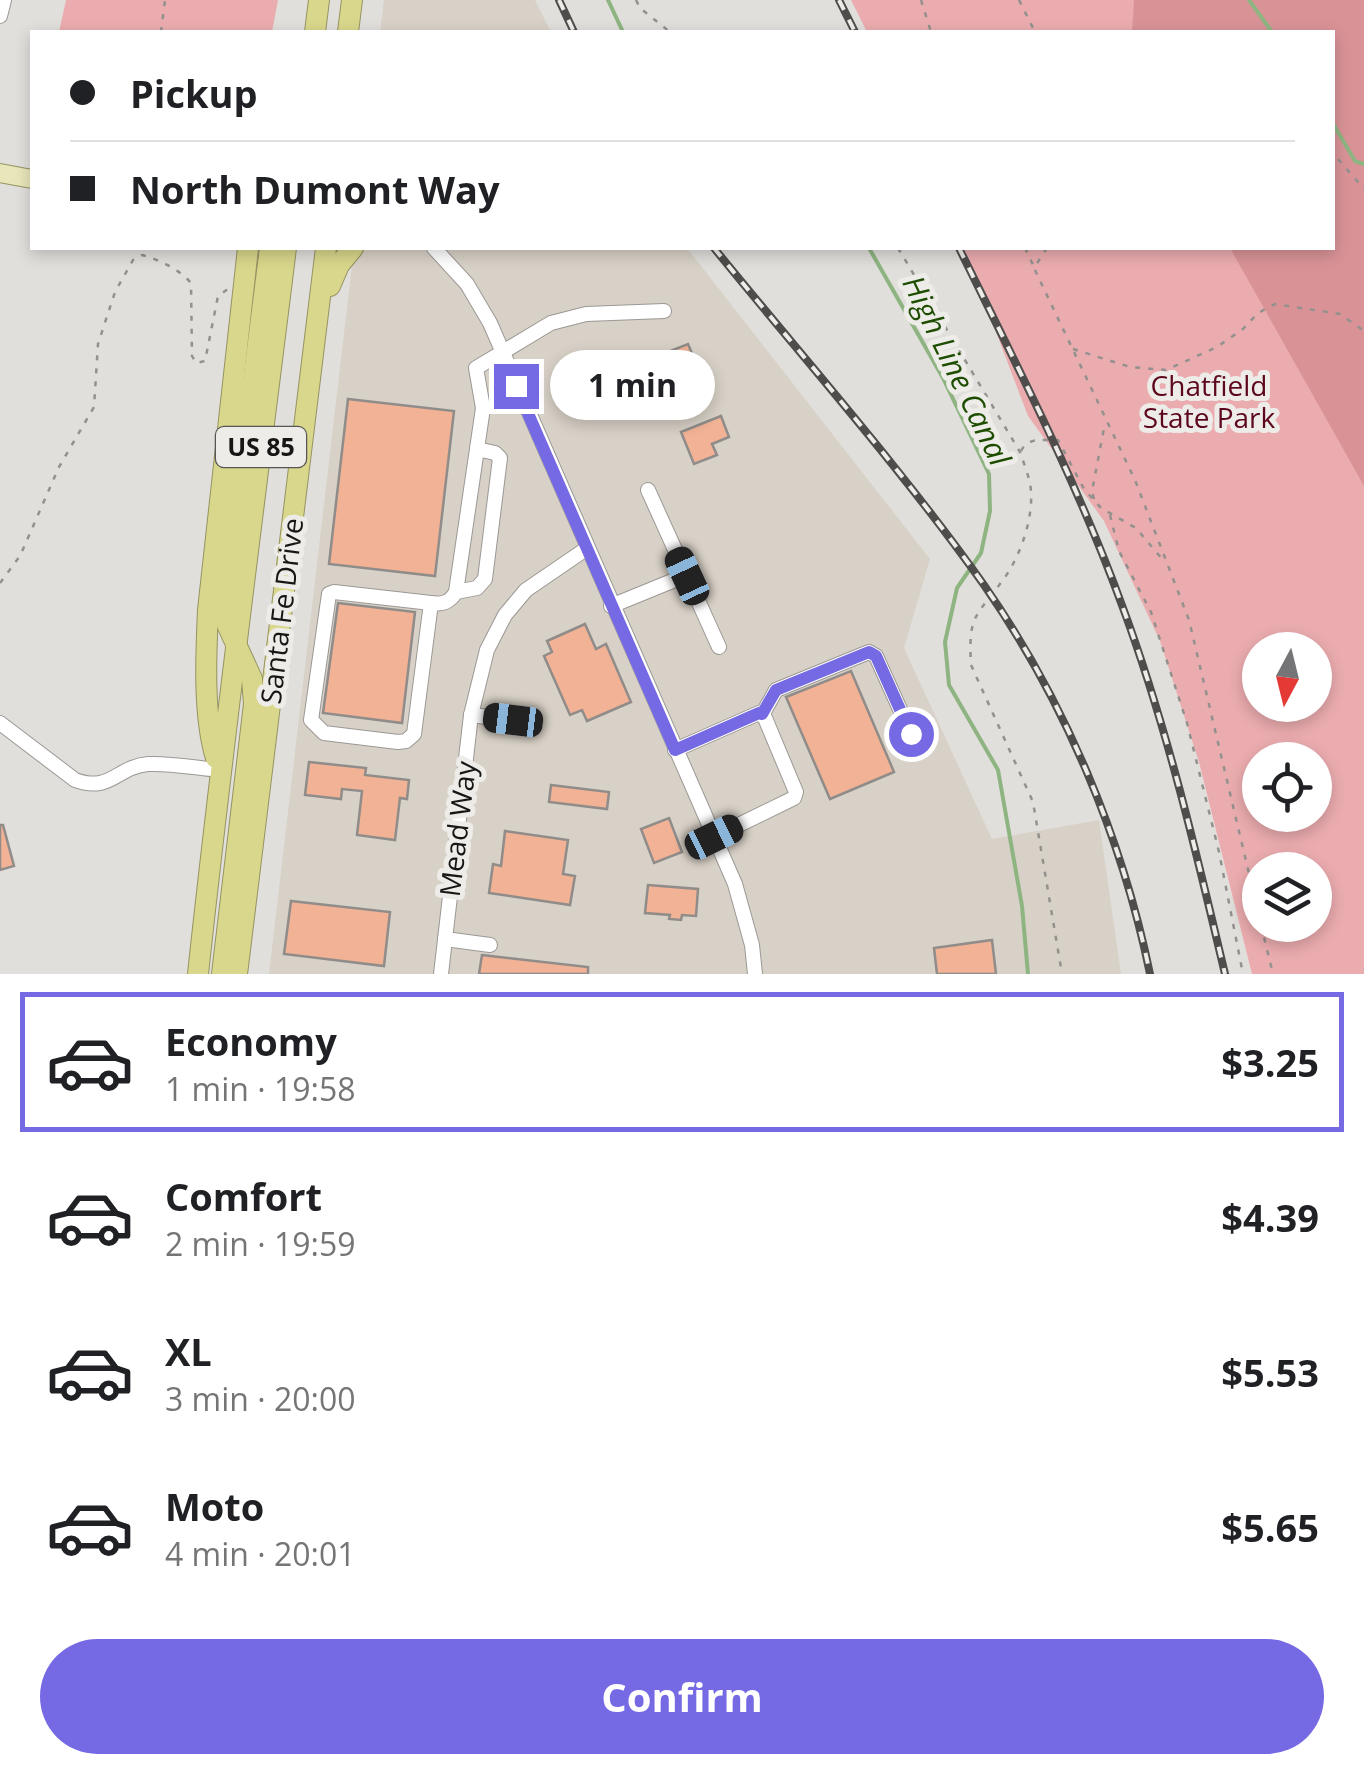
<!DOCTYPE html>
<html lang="en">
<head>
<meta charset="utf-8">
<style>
	body { margin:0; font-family:"Open Sans",sans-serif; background:#f2f2f2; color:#202124; height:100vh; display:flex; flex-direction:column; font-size:38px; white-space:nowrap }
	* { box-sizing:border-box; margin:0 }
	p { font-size:32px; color:#757577 }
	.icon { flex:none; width:55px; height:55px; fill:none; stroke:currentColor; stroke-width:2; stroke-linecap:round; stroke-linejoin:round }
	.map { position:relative; height:974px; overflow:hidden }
	.sheet { display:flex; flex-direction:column; background:#fff; flex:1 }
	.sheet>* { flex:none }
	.banner { position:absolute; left:30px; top:30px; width:1305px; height:220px; border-radius:0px; box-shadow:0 5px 15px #0003; display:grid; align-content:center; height:220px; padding:0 40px; background:#fff }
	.needle { width:65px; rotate:187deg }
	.tools { position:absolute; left:1242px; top:632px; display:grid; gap:20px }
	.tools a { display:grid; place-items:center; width:90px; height:90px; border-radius:50%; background:#fff; box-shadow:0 5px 15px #0003; font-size:50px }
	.end { position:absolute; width:45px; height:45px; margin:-22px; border:12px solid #7569e4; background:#fff; box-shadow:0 0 0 5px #fff }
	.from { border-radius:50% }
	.bubble { position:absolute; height:70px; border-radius:35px; background:#fff; box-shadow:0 5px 15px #0003; font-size:32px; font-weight:700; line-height:70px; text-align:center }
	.car { position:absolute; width:30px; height:60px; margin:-30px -15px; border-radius:12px; box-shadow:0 0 8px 2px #0007; background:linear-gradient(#222 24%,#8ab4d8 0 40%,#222 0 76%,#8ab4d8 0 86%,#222 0) }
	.banner b { display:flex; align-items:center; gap:35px; height:95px; font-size:38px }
	.banner b+b { border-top:2px solid #e0e0e0 }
	.banner i { width:25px; height:25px; background:#202124 }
	ul { padding:18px 0 0; list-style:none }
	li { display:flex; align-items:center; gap:30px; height:140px; margin:0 20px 15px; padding:0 20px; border:5px solid transparent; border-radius:0px }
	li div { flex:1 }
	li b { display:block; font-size:38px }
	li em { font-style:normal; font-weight:700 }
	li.on { border-color:#7569e4 }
	li>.icon { width:90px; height:90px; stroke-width:1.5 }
	.action { display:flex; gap:20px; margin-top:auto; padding:20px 40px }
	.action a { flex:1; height:115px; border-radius:60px; background:#7569e4; color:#fff; font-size:40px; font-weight:700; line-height:115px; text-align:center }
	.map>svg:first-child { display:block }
</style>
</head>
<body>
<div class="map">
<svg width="1364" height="974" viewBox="0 0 1364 974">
	<rect width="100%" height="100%" fill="#e1dfdb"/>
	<g fill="#d8d1c7">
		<path d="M384,0H535L551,32H380Z"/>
		<path d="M354,248H687L930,559L904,648L992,839L1099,820L1121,974H269Z"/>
	</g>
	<g fill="#ebacaf" fill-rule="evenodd">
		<path d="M66,0H278L272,32H59Z"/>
		<path d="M851,0H1364V974H1252L1199,762L1160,641L1104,521L1028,416L964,248H1332V32H867ZM1260,650H1315V705H1260ZM1260,760H1315V815H1260ZM1260,870H1315V925H1260Z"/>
	</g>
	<path fill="#d99397" d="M1134,0H1364V486L1230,248H1332V32H1132Z"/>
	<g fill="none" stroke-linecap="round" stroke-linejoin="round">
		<g stroke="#8eb581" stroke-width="4">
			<path d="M608,0L623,32"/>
			<path d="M1249,0L1272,32"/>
			<path d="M1332,122L1355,161L1364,164"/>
			<path d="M869,248L943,378L989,474L990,511L981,553L957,588L945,642L949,685L998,770L1022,906L1028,974"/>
		</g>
	</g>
	<g fill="#f1b295" stroke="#908c8a" stroke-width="2.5">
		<path d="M688,344L706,387L673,401L655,357Z"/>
		<path d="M348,399L454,411L435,576L329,564Z"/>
		<path d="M721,416L729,437L712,444L717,455L694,464L681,432Z"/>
		<path d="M338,603L415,612L402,723L323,713Z"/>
		<path d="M585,624L596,649L606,644L631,702L587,721L582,710L570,715L544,656L552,652L547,641Z"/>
		<path d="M851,671L894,772L830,799L786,697Z"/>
		<path d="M309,762L366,768L365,775L409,780L407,799L400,798L395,840L357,835L362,791L342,789L341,799L305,795Z"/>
		<path d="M551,785L609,792L607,809L549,802Z"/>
		<path d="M669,818L682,852L654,863L641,829Z"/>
		<path d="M0,825H3L14,866L0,870Z"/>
		<path d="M505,831L568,840L563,874L575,876L570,905L489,893L493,864L501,866Z"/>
		<path d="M648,885L698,889L696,916L682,915L681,920L669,919L670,915L645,913Z"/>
		<path d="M291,901L390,912L384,966L284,954Z"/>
		<path d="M992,940L996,974H937L934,948Z"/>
		<path d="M482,955L588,967V974H479Z"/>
	</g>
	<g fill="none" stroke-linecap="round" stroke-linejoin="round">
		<g stroke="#9b9895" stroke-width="16">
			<g id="minor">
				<path d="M0,16L4,0"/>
				<path d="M434,248L467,284L490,323L735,884L752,945L755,974"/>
				<path d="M648,490L719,647"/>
				<path d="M456,592L477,588L485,579L500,458L495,453L477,449"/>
				<path d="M431,603L414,734L406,741L398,742L324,733L311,720L329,594L334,592L431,603C443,605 450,602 456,592L483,408L476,368L551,323L586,314L664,311"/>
				<path d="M611,606L687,575"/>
				<path d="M471,715L513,720"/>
				<path d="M762,715L776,690L869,652L876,656L911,734"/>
				<path d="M0,723L75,780C111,793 116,767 148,764C171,763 196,768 219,770"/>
				<path d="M675,750L759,713L765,718L796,792L794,798L714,837"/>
				<path d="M445,939L490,945"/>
				<path d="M441,974L471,715L487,650L505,615L526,590L586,549"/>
			</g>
		</g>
		<g stroke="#959362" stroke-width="20">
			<path id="major" d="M0,173L32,179"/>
		</g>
		<g stroke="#959362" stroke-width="22">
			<g id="highway">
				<path d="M315,32L319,0"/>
				<path d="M348,32L352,0"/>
				<path d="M330,286L339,265L353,248"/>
				<path d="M216,758C203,716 206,654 208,610L248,248"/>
				<path d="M198,974C224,731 256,490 286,248"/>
				<path d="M222,974L254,704L252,679L225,620V602L270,248"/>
				<path d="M237,974L326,248"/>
			</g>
		</g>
		<g stroke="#93918e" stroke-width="2.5" stroke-dasharray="5 8" stroke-linecap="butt">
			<path d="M636,0L640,8L670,32"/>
			<path d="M921,0L931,32"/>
			<path d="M1019,0L1035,32"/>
			<path d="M161,32L165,0"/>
			<path d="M1338,159L1364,189"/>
			<path d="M898,248L1020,452C1024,464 1030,478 1031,491C1033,520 1020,557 1003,580C976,617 968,614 971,665L1033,802L1062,974"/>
			<path d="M1025,248L1034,267"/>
			<path d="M1047,248L1034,268L1135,480L1189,620L1260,920"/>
			<path d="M1073,349L1130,367L1166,370L1217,347L1243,329L1258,313L1275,304L1340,314L1364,331"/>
			<path d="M1021,451C1029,436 1043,441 1058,440L1084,489L1101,508L1136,528L1163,560"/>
			<path d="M1094,499L1092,491L1105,423"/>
			<path d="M1110,515L1119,551L1151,612L1187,723L1219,852L1243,974"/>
			<path d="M0,583L20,556L59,467L94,407L98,344L115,292L133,260L142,255C160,260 179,269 191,283L192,356L196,363L205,361L218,296L228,289"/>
			<path d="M1261,925L1273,974"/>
		</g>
		<use href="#minor" stroke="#fff" stroke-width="14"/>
		<use href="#major" stroke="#e8e7b9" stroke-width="18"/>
		<use href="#highway" stroke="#d9d78b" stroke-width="20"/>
		<g stroke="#4e4d4b" stroke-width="8">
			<g id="rail">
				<path d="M559,0L574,32"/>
				<path d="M839,0L855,32"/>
				<path d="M714,248C804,359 901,468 984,585C1064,700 1122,837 1150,974"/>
				<path d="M959,248C1017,366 1078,484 1123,608C1167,727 1196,851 1225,974"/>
			</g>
		</g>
		<use href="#rail" stroke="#eeece8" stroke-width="4" stroke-dasharray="11" stroke-linecap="butt"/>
	</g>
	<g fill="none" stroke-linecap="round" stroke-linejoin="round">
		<path stroke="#7569e4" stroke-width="12" d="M516,386L675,750L759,713L762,714L776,690L869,652L876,656L911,734"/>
	</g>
	<g text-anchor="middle" stroke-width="10" stroke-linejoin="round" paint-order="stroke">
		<rect fill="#eeece8" stroke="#585654" stroke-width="2.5" x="216" y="427" width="90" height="40" rx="8"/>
		<g font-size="25" font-weight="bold" fill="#171615">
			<text x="261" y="456">US 85</text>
		</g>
		<g font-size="28" fill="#5c071b" stroke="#eeece8">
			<text x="1209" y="396">Chatfield<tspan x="1209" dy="32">State Park</tspan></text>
		</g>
		<g font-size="28" fill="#171615" stroke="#eeece8">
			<text transform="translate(282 611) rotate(-83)" y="10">Santa Fe Drive</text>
			<text transform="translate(458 829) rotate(-83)" y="10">Mead Way</text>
		</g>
		<g font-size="30" font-style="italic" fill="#1c4d00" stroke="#eeece8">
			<text transform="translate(956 371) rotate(64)" y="10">High Line Canal</text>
		</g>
	</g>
</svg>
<div class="tools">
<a><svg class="needle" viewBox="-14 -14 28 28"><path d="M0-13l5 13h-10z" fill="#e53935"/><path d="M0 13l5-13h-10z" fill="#757577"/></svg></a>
<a><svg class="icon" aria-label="locate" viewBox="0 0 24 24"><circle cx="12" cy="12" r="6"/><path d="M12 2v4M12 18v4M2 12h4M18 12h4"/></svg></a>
<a><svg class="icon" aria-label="layers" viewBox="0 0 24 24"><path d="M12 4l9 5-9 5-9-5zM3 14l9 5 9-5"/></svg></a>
</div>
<i class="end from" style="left:911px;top:734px"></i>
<i class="end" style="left:516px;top:386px"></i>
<div class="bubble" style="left:550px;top:350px;width:165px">1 min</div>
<i class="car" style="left:687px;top:576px;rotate:335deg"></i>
<i class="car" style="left:513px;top:720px;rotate:277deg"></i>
<i class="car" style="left:714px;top:837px;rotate:64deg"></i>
<div class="banner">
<b><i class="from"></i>Pickup</b>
<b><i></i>North Dumont Way</b>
</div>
</div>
<section class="sheet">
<ul>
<li class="on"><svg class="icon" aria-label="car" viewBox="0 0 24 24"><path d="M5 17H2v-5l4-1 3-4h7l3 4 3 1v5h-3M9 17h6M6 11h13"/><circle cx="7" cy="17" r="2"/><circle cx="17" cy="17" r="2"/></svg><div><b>Economy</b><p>1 min · 19:58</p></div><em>$3.25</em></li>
<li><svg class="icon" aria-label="car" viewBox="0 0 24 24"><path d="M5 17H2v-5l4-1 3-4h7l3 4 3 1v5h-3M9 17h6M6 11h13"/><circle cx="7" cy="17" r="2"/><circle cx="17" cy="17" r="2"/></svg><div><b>Comfort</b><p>2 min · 19:59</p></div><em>$4.39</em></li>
<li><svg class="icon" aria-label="car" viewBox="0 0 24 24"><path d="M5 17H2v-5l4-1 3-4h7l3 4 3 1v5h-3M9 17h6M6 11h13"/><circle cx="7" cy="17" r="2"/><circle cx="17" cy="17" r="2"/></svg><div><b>XL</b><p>3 min · 20:00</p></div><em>$5.53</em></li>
<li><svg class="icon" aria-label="car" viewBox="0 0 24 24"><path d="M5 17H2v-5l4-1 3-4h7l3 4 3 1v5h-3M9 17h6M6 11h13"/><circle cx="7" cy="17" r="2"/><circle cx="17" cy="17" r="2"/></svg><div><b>Moto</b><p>4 min · 20:01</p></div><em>$5.65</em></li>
</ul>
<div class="action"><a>Confirm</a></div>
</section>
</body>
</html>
